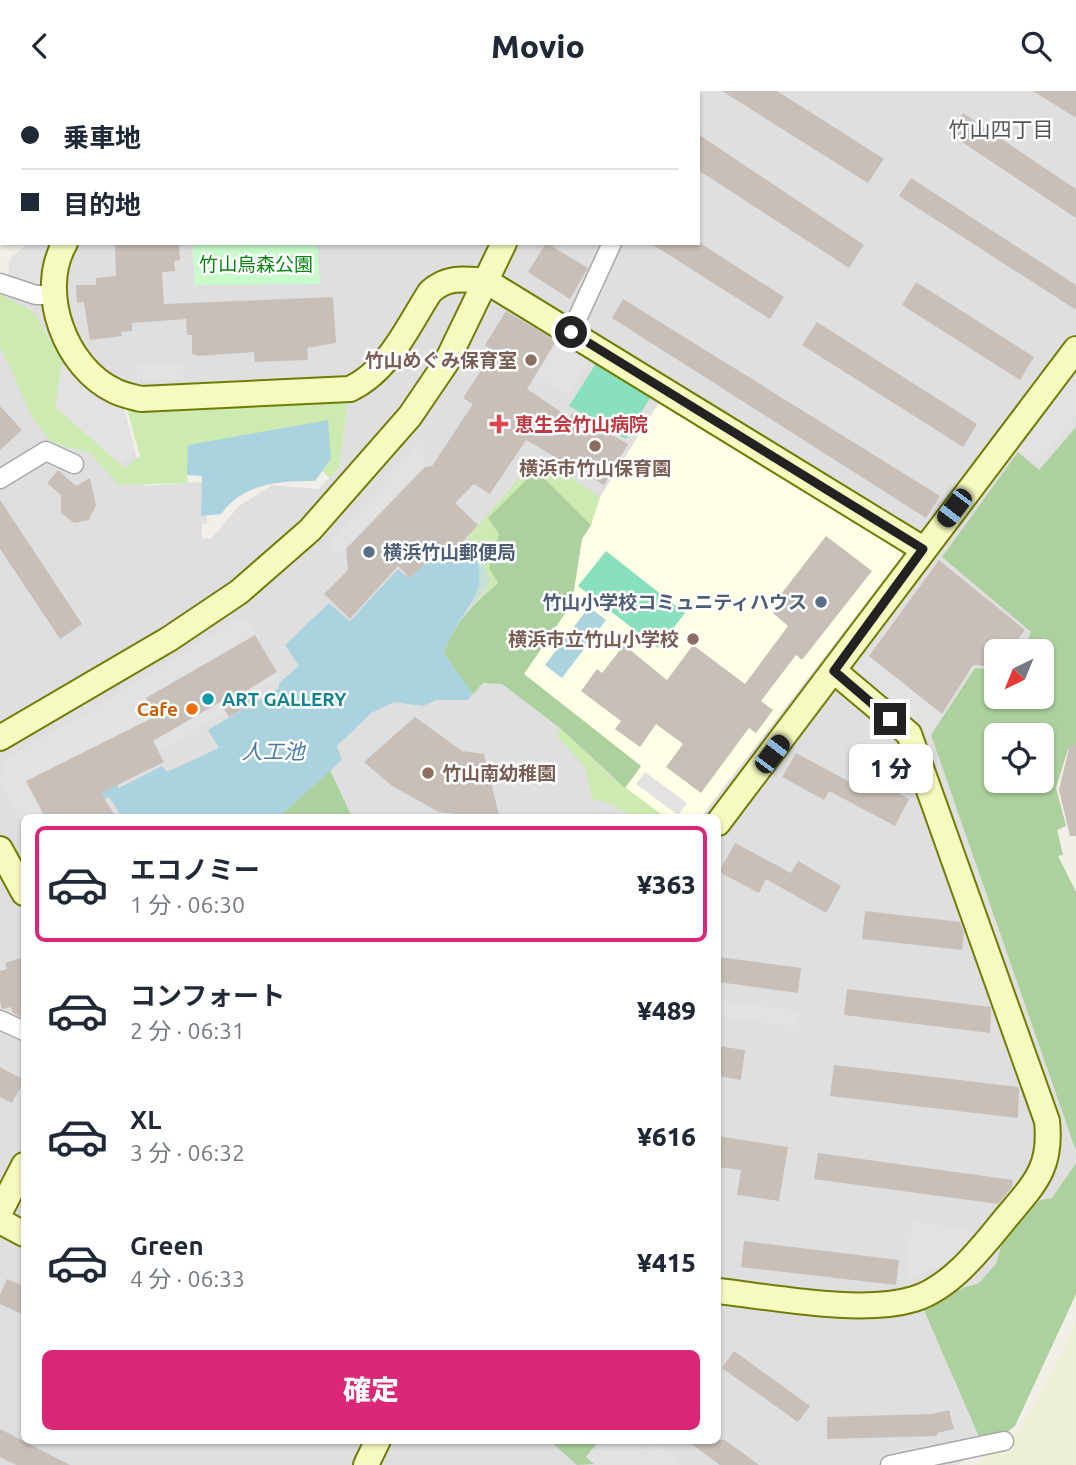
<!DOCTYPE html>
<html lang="ja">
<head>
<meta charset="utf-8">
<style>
	body { margin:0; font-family:Ubuntu,"Noto Sans JP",sans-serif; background:#f6f6f7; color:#1f2937; height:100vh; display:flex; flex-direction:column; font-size:26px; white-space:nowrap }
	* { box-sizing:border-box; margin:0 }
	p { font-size:23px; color:#747a83 }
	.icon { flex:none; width:38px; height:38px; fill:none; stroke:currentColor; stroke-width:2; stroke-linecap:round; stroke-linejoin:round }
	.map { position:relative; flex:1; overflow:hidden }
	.details { position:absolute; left:21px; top:723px; width:700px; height:630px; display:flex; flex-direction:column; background:#fff; border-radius:10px; box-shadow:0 2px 5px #0004 }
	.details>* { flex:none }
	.hud { position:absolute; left:0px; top:0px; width:700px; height:154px; box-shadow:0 2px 5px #0004; display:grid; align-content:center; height:154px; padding:0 21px; background:#fff }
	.needle { width:46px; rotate:223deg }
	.buttons { position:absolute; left:984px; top:548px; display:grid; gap:14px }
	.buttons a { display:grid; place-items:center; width:70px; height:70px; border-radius:10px; background:#fff; box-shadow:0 2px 5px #0004; font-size:35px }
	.end { position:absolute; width:32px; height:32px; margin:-16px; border:9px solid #222; background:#fff; box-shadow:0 0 0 4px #fff }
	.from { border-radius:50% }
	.bubble { position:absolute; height:49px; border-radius:10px; background:#fff; box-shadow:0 2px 5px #0004; font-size:23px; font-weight:800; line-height:49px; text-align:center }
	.car { position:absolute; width:21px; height:42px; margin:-21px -10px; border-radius:9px; box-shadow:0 0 5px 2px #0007; background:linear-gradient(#222 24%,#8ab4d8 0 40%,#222 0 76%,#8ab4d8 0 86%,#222 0) }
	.hud b { display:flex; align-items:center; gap:24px; height:66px; font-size:26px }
	.hud b+b { border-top:2px solid #e0e1e3 }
	.hud i { width:18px; height:18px; background:#1f2937 }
	ul { padding:12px 0 0; list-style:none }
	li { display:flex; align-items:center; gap:21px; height:116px; margin:0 14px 10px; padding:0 7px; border:4px solid transparent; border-radius:10px }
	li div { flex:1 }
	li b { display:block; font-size:26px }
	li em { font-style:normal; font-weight:800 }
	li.active { border-color:#db2777 }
	li>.icon { width:63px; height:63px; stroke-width:1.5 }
	.action { display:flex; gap:14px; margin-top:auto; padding:14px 21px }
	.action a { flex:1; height:80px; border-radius:10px; background:#db2777; color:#fff; font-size:28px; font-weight:800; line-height:80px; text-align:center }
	header { display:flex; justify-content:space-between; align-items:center; height:91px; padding:0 21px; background:#fff; font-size:32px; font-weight:800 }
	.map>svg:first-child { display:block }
</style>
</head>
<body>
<header><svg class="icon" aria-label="back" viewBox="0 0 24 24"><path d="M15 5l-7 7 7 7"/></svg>Movio<svg class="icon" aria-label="search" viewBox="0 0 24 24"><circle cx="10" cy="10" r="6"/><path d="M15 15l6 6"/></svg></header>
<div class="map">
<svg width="1076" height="1374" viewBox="0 0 1076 1374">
	<rect width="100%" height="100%" fill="#f2efe9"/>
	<path fill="#e0dfdf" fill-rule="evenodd" d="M75,0H1076V657L1068,658L1056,697L1066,735L1057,739L1063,764L1058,765L1076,801V1203L1015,1335L957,1374H0V184L8,187L10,168L29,152H698V2ZM348,309L339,376L319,398L272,394L239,415L211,448L202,447V433L207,432V424H201L202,391L144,395L124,319ZM996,560H1041V606H996ZM996,644H1041V690H996ZM24,726H718V1349H24Z"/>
	<path fill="#ffffe5" d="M660,310L901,459L902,465L701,726H665L625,697L641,675L524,583L572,512L582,447L591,434L600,406Z"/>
	<path fill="#eef0d5" d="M1076,1228V1374H976L1020,1339L1064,1259Z"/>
	<g fill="#cdebb0">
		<path d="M0,200C10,213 25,212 36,224L62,271L56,316L125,377L140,365L127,318L348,309L339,376L330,387L322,380L331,368L187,384L188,392L119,394L89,361L53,353L32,326L0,255Z"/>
		<path d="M538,365L600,406L591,434L536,380L499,443L489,477L498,492L471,517L488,497L484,465L468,446Z"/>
		<path d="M560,637L610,685L665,726H635L606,711L592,708L585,676L557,645Z"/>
	</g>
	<g fill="#add19e" fill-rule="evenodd">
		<path d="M1076,336V657L1068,658L1056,697L1066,735L1057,739L1063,764L1058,765L1076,801V1060L931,644L975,577L996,579V606H1041V560H1023L1031,541L942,466L1018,361L1039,379ZM996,644H1041V690H996Z"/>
		<path d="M536,379L591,434L582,448L572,512L524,583L641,675L625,697L560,637L502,593L483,592L473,603L444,564C451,533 475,513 498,492L489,477L499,443L488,427Z"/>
		<path d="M330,679L352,726H279Z"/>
		<path d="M1076,1072V1203L1015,1335L1001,1346L980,1348L923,1217L965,1196L978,1193L996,1173L1002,1152L1040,1109L1052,1107Z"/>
		<path d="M549,1349H600L586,1366L594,1373L577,1374Z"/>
	</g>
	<path fill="#c6e0d4" d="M468,446L484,465L485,479L491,489L471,517C479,489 483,474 466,450Z"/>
	<path fill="#c8facc" d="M192,152H317L320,193L195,194Z"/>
	<g fill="#88e0be">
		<path d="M597,271L651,305L626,348L569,315Z"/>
		<path d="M606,460L685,522L658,557L578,495Z"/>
	</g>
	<g fill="#e2e2e2">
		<path d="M29,152L52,156L45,194L41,198L8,187L10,168Z"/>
		<path d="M560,248L590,267L567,304L537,285Z"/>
		<path d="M62,271L75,288L103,312L124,318L135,360L120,373L55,316Z"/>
		<path d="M183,273V289H137V274Z"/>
		<path d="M1076,273V324L1037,373L1013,355Z"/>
		<path d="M422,352L425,374L339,464L332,456L334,446Z"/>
		<path d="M940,468L1026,539L1010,560H996V577L974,575L923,654L853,582Z"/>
		<path d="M241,526L246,528L281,587L172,653L73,703L59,726H24V737L0,689L4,668L92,619Z"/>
		<path d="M645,681L687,712L678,724L636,693Z"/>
		<path d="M718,909L799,920L797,936L718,925Z"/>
		<path d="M912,1130L974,1140L971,1150L944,1174L906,1191Z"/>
		<path d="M600,1349H631L643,1360L653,1349L681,1374H596L586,1366Z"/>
	</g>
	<g fill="#aad3df">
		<path d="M328,329L331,368L315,390C279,390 244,392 221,423L201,425L202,385L187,384L188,354Z"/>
		<path d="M466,450C503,501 454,520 444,563L473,603L468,609H436L423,615L394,611L371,622L337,655L342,669L279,726H122L109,706L103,709L93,694L112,684L119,697L162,675L167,681L219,657L208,639L279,597V592L299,575L285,554L329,512L350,530L398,478L406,485L439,454L451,464Z"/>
		<path d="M589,516L606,529L562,587L545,574Z"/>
	</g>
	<g fill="#c7bfb8">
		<path d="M722,0H777L884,68L868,92Z"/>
		<path d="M1033,0H1076V27Z"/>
		<path d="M963,22L1076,98V127L950,43Z"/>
		<path d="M698,43L864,154L849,177L698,79Z"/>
		<path d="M911,87L1076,194V219L899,105Z"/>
		<path d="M115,152H179L180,169L174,170L175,180L162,181L164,213L333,206L336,252L307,257L308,269L255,271L254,261L198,265L192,263V244H187L186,228L132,232V240L121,241L122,245L90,249L84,211L77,212L76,194H96V187L116,185Z"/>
		<path d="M546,152L588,177L570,208L528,181Z"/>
		<path d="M650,152H700L784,206L770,228Z"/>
		<path d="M916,191L1034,266L1020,289L902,214Z"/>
		<path d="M623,208L940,405L926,427L612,227Z"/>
		<path d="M506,220L556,250L527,298L570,327L573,322L628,353L604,394L526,349L490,403L474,393L455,412L478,434L451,463L442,455L410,487L398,475L350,528L324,503L348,479L346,458L425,376L432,375L473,313L463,307L494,260L485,254Z"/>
		<path d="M817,231L977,333L963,356L802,254Z"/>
		<path d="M0,315L22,339L0,359Z"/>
		<path d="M58,379L76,395L90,387L96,414L89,429L74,432L61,422V404L47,392Z"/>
		<path d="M0,409L82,533L60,548L0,458Z"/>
		<path d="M826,445L872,480L802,569L796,564L761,610L773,619L756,642L749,637L701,702L666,676L683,653L656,633L640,656L615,638L621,630L581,600L597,578L602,582L624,554L667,589L693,554L745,593L788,535L773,522L782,510L778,507Z"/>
		<path d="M939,469L1025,539L1009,560H996V576L973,574L942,623L869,565Z"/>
		<path d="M255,544L277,581L249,598L256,610L229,626L220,611L153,650L164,671L101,702L116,726H45L26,690L156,625L146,607Z"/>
		<path d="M415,626L462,660L484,663L499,724L483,726L439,721L392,695L364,671Z"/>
		<path d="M1070,653L1076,654V745H1070L1059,699Z"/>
		<path d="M796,662L861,697L867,686L909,708L895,735L829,700L824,709L782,686Z"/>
		<path d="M735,752L791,782L798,770L841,795L826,822L766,788L759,802L719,781Z"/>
		<path d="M865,820L960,831L964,842L962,859L862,848Z"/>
		<path d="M24,866V928L13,922L11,916L2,918L0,910V880L7,878L5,872Z"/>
		<path d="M718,866L801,877L798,902L718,891Z"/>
		<path d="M847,898L991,916L990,942L844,924Z"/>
		<path d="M718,955L745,959L741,989L718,985Z"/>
		<path d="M834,974L1019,996L1018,1027L830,1005Z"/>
		<path d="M0,976L24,989L12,1012L0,1006Z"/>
		<path d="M718,1045L788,1056L779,1110L737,1104L741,1079L718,1076Z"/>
		<path d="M818,1062L1013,1089L1012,1096L998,1113L814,1088Z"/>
		<path d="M744,1150L899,1169L896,1194L741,1176Z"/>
		<path d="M7,1188L24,1195V1224L0,1213V1204Z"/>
		<path d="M734,1260L810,1315L798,1331L722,1277Z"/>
		<path d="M949,1319L954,1338L937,1342V1345L827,1348V1326L932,1323Z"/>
		<path d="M0,1338L70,1374H16L0,1366Z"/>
		<path d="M686,1349H725L759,1374H720Z"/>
	</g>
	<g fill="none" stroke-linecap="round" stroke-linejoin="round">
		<g stroke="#a9a9a9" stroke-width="21">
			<g id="street">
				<path d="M30,0L31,2"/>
				<path d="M682,2L683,0"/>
				<path d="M0,112L2,111"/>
				<path d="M0,192L36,204H54"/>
				<path d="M571,241L612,152"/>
				<path d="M0,388L46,360L74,373"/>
				<path d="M0,929L24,940"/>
				<path d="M890,1374L1004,1350"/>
			</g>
		</g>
		<g stroke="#707d05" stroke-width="28">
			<g id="secondary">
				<path d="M130,2L131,0"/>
				<path d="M571,2L572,0"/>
				<path d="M65,152C37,200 65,277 115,300C123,304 133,306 141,308L350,298C389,280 408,235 430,201C447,185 464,188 486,190L923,458"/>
				<path d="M0,647L169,548L239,501L310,439L410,325L446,272L504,152"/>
				<path d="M718,732L1076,258"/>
				<path d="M0,758L24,802"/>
				<path d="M0,1121L24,1074"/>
				<path d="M0,1130L24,1143"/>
				<path d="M718,1200C773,1206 861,1224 914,1208C952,1196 981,1157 1005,1128C1034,1093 1052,1078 1047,1030L909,643L834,580"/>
				<path d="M366,1374L378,1349"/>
			</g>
		</g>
		<use href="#street" stroke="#fff" stroke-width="18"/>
		<use href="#secondary" stroke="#f7fabf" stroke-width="24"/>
	</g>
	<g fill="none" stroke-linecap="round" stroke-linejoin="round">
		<path stroke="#222" stroke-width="9" d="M571,241L923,458L834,580L890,628"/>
	</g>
	<g fill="#8d6e63" stroke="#fff" stroke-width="2.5">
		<circle cx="531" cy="269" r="7"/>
		<circle cx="595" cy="355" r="7"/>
		<circle cx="693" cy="548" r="7"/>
		<circle cx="428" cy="682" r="7"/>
	</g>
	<path fill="#e0444e" stroke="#fff" stroke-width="2.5" d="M495.5 322.5h7v7h7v7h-7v7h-7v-7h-7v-7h7z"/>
	<g fill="#5c6f8a" stroke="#fff" stroke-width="2.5">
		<circle cx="369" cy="461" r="7"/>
		<circle cx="821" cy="511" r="7"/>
	</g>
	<circle fill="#0f9aa8" stroke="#fff" stroke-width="2.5" cx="208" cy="608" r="7"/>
	<circle fill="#e8710a" stroke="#fff" stroke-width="2.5" cx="192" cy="618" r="7"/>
	<g text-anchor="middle" stroke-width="5" stroke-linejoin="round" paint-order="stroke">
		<g font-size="19" fill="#0c8416" stroke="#fff">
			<text x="256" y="180">竹山烏森公園</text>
		</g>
		<g font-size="19" font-weight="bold" fill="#785e54" stroke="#fff" text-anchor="end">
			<text x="517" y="276">竹山めぐみ保育室</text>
			<text x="595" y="384" text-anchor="middle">横浜市竹山保育園</text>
			<text x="679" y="555">横浜市立竹山小学校</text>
			<text x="442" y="689" text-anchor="start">竹山南幼稚園</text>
		</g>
		<g font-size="19" font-weight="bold" fill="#be3a42" stroke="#fff" text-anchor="start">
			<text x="515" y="340">恵生会竹山病院</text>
		</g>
		<g font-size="19" font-weight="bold" fill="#4e5e75" stroke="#fff" text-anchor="start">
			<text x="383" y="468">横浜竹山郵便局</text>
			<text x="807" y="518" text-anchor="end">竹山小学校コミュニティハウス</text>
		</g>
		<g font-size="19" font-weight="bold" fill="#0d838f" stroke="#fff" text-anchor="start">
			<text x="222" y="615">ART GALLERY</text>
		</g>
		<g font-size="19" font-weight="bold" fill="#c56008" stroke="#fff" text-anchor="end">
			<text x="178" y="625">Cafe</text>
		</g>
		<g font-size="21" fill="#555" stroke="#fff">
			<text x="1001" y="46">竹山四丁目</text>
		</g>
		<g font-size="21" font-style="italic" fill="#4a7aab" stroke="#fff">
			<text x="273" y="668">人工池</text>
		</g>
	</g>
</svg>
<div class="buttons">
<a><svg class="needle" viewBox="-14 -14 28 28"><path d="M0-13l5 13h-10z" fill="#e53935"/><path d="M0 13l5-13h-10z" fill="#747a83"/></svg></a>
<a><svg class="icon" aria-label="locate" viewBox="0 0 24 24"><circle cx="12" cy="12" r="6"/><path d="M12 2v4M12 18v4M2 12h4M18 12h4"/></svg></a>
</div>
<i class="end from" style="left:571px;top:241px"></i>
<i class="end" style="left:890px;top:628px"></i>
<div class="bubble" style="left:849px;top:653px;width:84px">1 分</div>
<i class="car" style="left:954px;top:417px;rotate:217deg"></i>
<i class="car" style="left:772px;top:663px;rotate:37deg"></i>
<div class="hud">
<b><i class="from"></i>乗車地</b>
<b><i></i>目的地</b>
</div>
<section class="details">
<ul>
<li class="active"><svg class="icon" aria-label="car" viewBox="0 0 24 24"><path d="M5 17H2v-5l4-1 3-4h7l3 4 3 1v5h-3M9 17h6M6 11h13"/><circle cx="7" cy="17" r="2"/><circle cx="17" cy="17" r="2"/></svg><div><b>エコノミー</b><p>1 分 · 06:30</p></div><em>¥363</em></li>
<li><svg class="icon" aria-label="car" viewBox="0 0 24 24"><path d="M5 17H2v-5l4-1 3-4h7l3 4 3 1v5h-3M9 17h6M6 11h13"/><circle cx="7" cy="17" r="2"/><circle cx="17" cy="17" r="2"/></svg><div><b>コンフォート</b><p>2 分 · 06:31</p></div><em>¥489</em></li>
<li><svg class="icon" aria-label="car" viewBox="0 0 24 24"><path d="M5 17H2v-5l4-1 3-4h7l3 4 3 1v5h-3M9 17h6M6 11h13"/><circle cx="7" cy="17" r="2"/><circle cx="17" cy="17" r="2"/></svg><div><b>XL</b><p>3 分 · 06:32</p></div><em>¥616</em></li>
<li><svg class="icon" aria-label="car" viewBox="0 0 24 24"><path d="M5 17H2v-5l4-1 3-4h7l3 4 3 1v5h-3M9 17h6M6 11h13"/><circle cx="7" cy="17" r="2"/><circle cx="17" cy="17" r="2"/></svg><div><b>Green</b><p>4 分 · 06:33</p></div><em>¥415</em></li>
</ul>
<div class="action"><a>確定</a></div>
</section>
</div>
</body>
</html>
